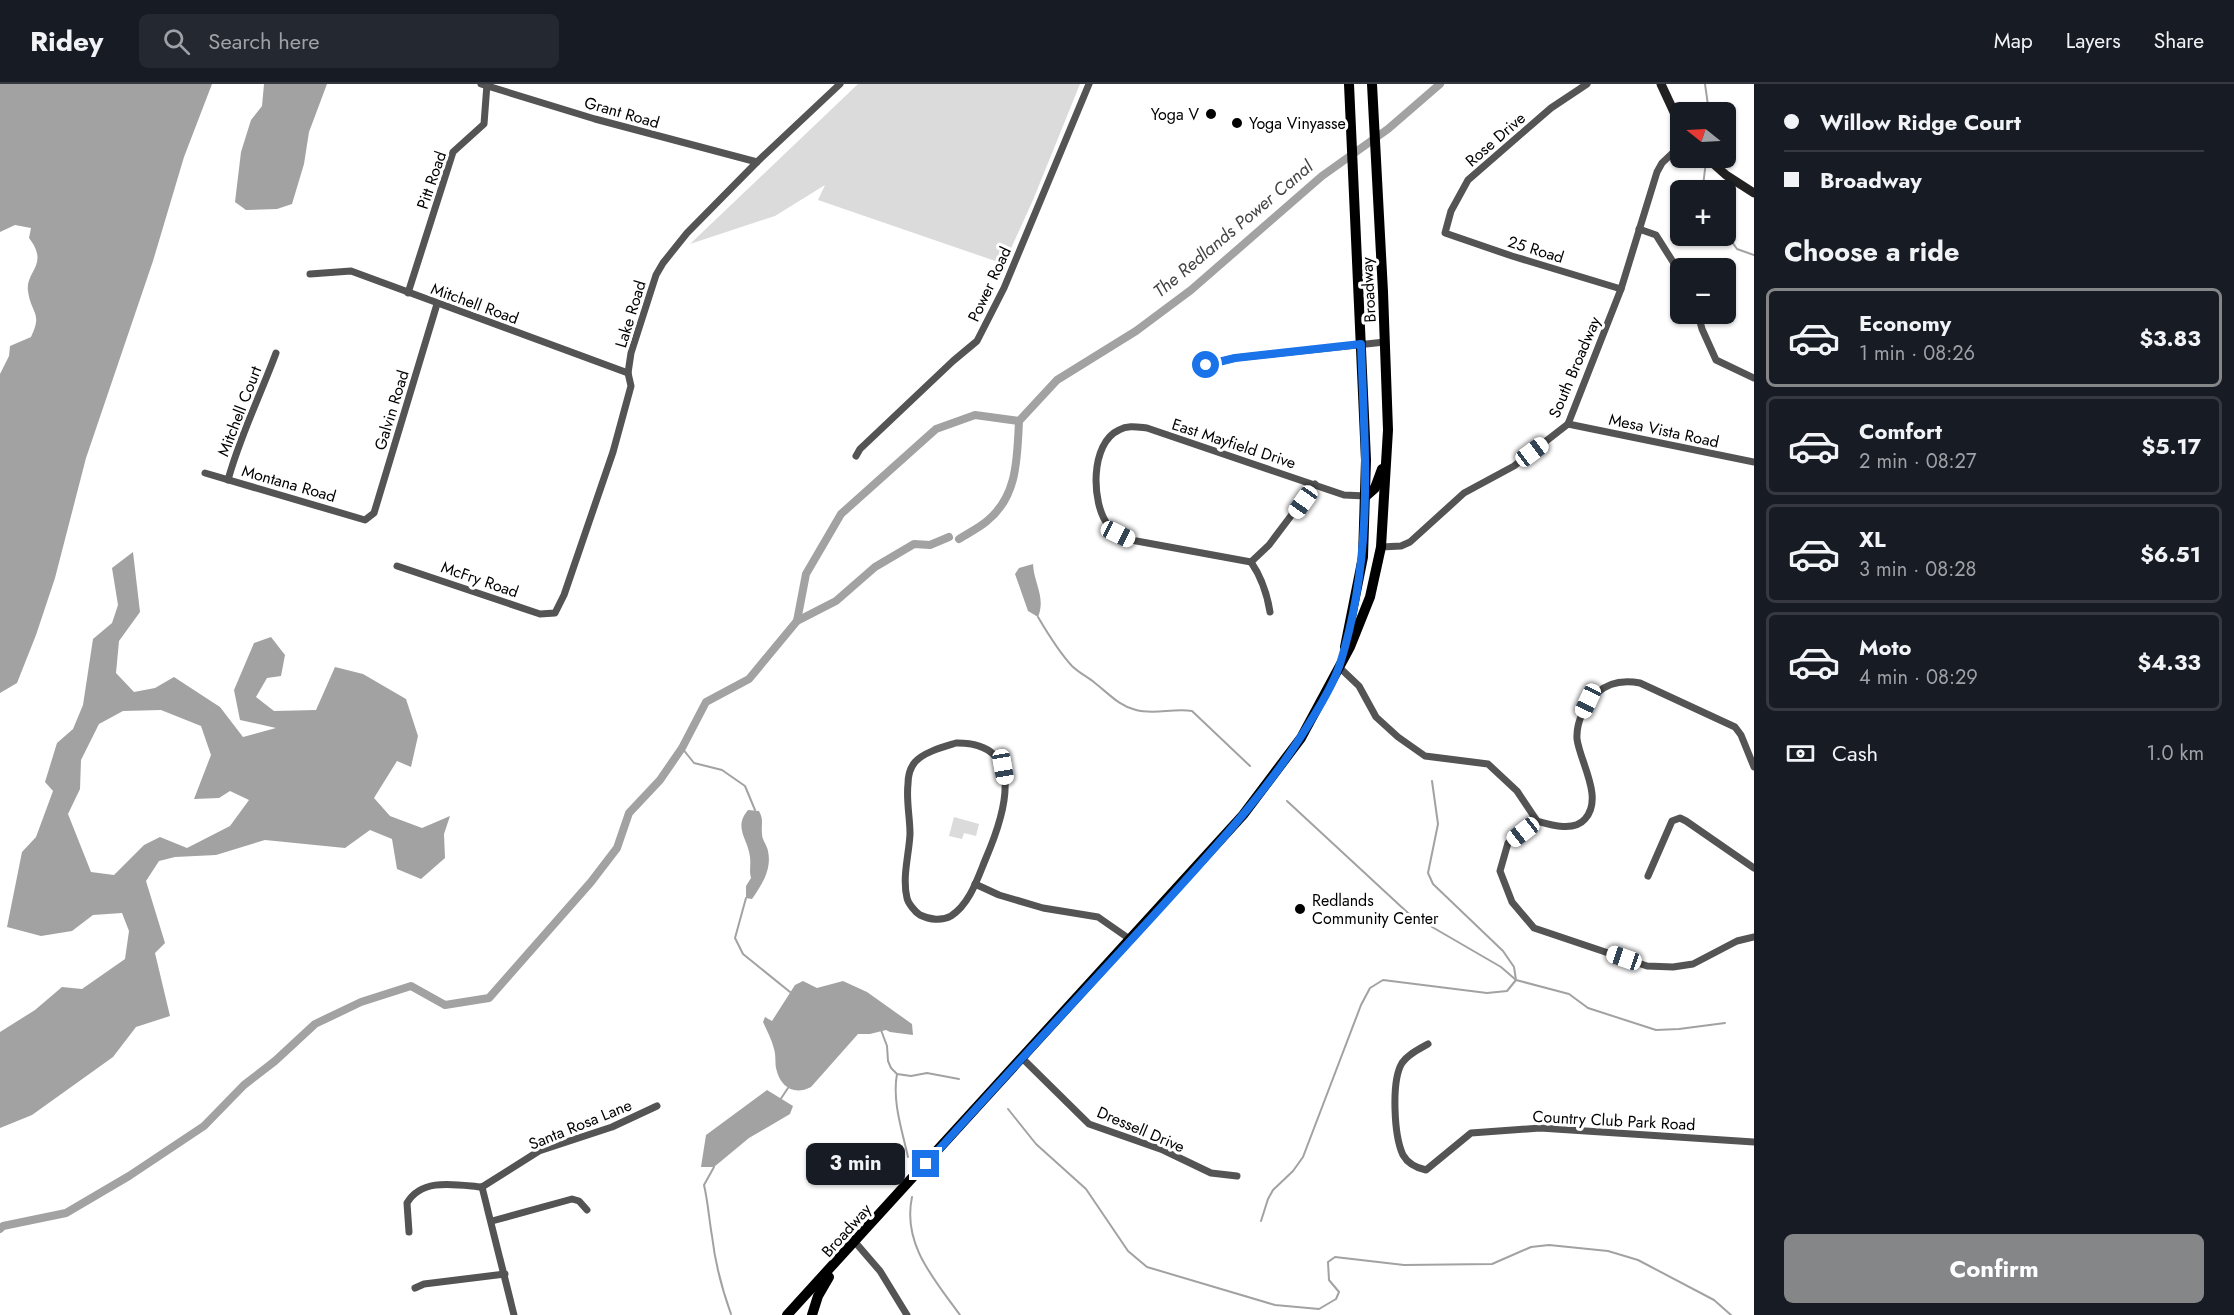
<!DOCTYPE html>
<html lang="en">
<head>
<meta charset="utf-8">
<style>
	body { margin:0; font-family:Jost,sans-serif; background:#242831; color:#f1f3f6; height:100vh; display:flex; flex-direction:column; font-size:22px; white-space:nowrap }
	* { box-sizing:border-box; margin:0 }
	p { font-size:20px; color:#9ea1a6 }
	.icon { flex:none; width:33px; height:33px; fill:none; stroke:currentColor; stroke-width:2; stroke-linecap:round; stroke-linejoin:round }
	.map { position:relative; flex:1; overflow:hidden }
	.side { display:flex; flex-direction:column; background:#171b24; width:480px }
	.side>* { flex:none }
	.guide { display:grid; align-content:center; height:132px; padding:0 30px; background:#171b24 }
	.needle { width:39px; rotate:288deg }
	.buttons { position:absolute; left:1670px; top:18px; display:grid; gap:12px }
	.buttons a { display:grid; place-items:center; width:66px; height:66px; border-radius:9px; background:#171b24; box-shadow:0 2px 4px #0004; font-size:30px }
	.end { position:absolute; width:27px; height:27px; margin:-14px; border:8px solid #1a73e8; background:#fff; box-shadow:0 0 0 3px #fff }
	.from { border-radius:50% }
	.bubble { position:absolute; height:42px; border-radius:9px; background:#171b24; box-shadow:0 2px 4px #0004; font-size:20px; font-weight:700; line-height:42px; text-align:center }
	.car { position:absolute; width:18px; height:36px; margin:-18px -9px; border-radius:8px; box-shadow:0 0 4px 2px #0007; background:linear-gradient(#fff 24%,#345 0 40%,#fff 0 76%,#345 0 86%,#fff 0) }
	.guide b { display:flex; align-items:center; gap:21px; height:57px; font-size:22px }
	.guide b+b { border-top:2px solid #363941 }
	.guide i { width:15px; height:15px; background:#f1f3f6 }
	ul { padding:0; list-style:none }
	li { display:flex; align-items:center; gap:18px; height:99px; margin:0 12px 9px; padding:0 18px; border:3px solid #363941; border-radius:9px }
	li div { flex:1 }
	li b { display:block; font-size:22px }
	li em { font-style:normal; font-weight:700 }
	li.selected { border-color:#858687 }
	li>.icon { width:54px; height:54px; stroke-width:1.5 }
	h2 { padding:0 30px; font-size:27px; line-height:72px }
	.pay { display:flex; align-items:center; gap:15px; height:66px; padding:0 30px; font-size:22px }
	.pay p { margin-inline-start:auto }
	.primary-button { display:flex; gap:12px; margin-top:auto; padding:12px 30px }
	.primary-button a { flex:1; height:69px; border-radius:9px; background:#858687; color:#fff; font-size:24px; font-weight:700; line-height:69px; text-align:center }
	header { display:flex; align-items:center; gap:36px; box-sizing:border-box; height:84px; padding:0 30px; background:#171b24; border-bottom:2px solid #363941 }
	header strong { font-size:28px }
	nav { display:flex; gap:33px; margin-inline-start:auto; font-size:21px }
	.search { width:420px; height:54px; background:#242831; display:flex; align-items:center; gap:15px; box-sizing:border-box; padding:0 21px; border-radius:9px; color:#9ea1a6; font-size:22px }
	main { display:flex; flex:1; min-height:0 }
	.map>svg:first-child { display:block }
</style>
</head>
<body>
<header>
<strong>Ridey</strong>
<div class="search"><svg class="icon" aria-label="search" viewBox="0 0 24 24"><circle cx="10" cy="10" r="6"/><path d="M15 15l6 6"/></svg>Search here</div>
<nav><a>Map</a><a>Layers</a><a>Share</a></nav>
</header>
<main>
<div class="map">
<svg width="1754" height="1231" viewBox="0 0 1754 1231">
	<rect width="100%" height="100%" fill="#fff"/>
	<g fill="#dbdbdb">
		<path d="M858,0H1080L1033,116L1004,180L818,116L825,101L775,132L690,160Z"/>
		<path d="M954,733L979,740L976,752L964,749L962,755L949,752Z"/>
	</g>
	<g fill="#a2a2a2" fill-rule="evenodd">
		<path d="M0,0H212L184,73L153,177L86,374L55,494L36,551L17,599L0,609V290L9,272L10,262L31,253C43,228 31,230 28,207C25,187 50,181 29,154L31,144L15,141L0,148Z"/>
		<path d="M264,0H327L309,48L304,80L292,120L277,125L246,126L235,118L241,68L251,36L262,22Z"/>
		<path d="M133,468L140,528L119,557L116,589L134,608L155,604L174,593L220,623L243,653L276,644L240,636L234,606L254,559L271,553L285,571L281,592L267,594L256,613L274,627L316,626L335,583L363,590L406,615L418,652L411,683L397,677L374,714L390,732L422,744L450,732L444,750L445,774L421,795L397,785L392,755L370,746L345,764L265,756L216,771L175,773L159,777L146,797L165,859L155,869L170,932L136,943L113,973L32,1031L0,1044V948L35,926L62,903L82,905L125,875L129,847L122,829L93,831L72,847L41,852L7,843L22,768L36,753L53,707L45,698L57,659L73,645L83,621L93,555L112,539L118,521L112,484ZM161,626L201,642L211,671L194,715L219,714L230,707L249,716L230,742L187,764L160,753L144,761L114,791L91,788L68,730L80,705L81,676L99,640L123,627Z"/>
		<path d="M1033,480C1034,500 1046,513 1038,533L1028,527L1015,490L1019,484Z"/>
		<path d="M748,726L759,727C764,736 761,740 762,750C762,756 767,761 768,767C772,785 762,801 752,815L746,814V802L751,794C749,787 751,781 750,773C748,755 733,744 748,726Z"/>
		<path d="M803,897L817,904L843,897L867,908L912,940L913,951L890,948L886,946L870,950H858L811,1003C794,1012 780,1003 776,984C775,978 776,971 774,965C772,956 767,947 763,938L765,933L772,937L795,901Z"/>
		<path d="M767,1006L793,1022L790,1030L749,1054L714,1083H701L706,1051Z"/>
	</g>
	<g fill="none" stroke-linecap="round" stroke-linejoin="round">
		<g stroke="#a2a2a2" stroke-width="2">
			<path d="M1705,0L1709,28"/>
			<path d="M1705,106L1703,102L1706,77"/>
			<path d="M1725,148L1737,165L1754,171"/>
			<path d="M1038,533C1048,550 1059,568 1072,582C1079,589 1088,593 1095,599C1108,609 1119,622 1136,626C1154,631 1173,624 1192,627L1250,682"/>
			<path d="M682,664L694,679L722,686L745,702L755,726"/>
			<path d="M1287,717L1408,829L1501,883L1516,896L1569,910L1588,924L1656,946L1679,945L1725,939"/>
			<path d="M746,814L735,854L743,870L790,908"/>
			<path d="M881,946L887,962L888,977L891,984L897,990L911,992L927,989L959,995"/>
			<path d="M897,990C892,1017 902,1046 908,1073"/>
			<path d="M780,1016L788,1004"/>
			<path d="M1008,1025L1036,1060L1086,1105L1128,1167L1147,1183L1275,1221L1319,1225L1336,1215L1339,1208L1329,1196L1328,1178L1335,1173L1404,1181L1492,1180L1531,1163L1549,1161L1608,1167L1638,1176L1714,1216L1731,1231"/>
			<path d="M714,1083L704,1101C708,1118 709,1135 712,1152C715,1178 722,1205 731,1230"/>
			<path d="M912,1113C902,1160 934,1195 960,1231"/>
			<path d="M1261,1137L1268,1115L1273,1106L1293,1087L1303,1073L1361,921L1370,904L1383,896L1487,909L1507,907L1516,896L1514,883L1503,867L1433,800L1428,789L1438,740L1432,697"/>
		</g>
		<g stroke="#a2a2a2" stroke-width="8">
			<path d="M959,455C968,449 979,444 987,437C1018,412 1017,374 1019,337L1057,296L1136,247L1191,206L1322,92L1388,45L1440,0"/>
			<path d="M797,537L836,517L875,483L914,460L930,461L949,453"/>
			<path d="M0,1145L3,1142L66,1129L129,1092L204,1042L244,1001L275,977L315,940L361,918L411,902L445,921L489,914L591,798L617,764L629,729L660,696L682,664L706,618L749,595L797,537L806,490L841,430L936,345L975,331L1019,337"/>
		</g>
		<g stroke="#545454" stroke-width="7">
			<path d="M481,0L595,35L757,78"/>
			<path d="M1587,0L1551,24L1468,96L1451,127L1445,149L1512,172L1621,205"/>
			<path d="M1639,145L1656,151L1680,189"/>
			<path d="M310,190L351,187L628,289"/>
			<path d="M408,209L453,68L484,40L487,0"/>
			<path d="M1698,230L1702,245L1716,276L1754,294"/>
			<path d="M1206,281L1235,274L1385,258"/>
			<path d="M1568,340L1754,378"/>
			<path d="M856,372L860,365L953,277L977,257L1004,204L1089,0"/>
			<path d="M205,389L365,436L374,429L437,220"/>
			<path d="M228,396C240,352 260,312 276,269"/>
			<path d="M1381,463L1401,462L1410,458L1464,409L1514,382L1568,340L1621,205L1657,88L1662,79L1680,62"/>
			<path d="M1251,478L1131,456C1123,452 1114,448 1108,441C1091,419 1090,359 1119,346C1128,341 1137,343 1147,344L1344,411L1366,412"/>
			<path d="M1251,478L1269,461L1315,400"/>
			<path d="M1251,478C1262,494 1267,509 1270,528"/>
			<path d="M397,482L540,530L555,529L564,511L613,368L631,302L628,289L631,269L656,191L663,179L687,149L757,78L840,0"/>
			<path d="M1339,583L1359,602L1376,633L1398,653L1425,672L1488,680L1517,707L1537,737C1551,741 1574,748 1585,735C1604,714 1580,678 1577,655C1576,638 1585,620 1597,609C1609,598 1624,596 1640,599L1735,643L1741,651L1754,683"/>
			<path d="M956,659C1029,658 1004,732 986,774C978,793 970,820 951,832C942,837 930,836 920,831C915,828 908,819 907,814C902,793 909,771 910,750C910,733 906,716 908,700C908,693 910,684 915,678C924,668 943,663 956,659Z"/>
			<path d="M1537,737L1508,759L1500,787L1512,818L1534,844L1647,882L1673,883L1693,880L1737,857L1754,853"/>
			<path d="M1648,792L1672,737L1680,734L1686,737L1754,784"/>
			<path d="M975,800L999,811L1043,824L1098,833L1131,856"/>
			<path d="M1428,960C1419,965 1408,970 1402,979C1391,997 1394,1052 1403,1071C1408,1080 1417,1084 1426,1086L1471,1049L1540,1044L1754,1058"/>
			<path d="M1022,974L1089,1040L1163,1066L1211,1089L1237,1092"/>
			<path d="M482,1103L539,1067L612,1043L657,1022"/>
			<path d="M482,1103L514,1231"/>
			<path d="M492,1137L572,1115L579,1117L587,1126"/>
			<path d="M409,1148L407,1119C422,1093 457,1101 482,1103"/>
			<path d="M855,1158L880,1187L907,1231"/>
			<path d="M415,1204L424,1200L505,1190"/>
		</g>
		<g stroke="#212121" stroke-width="9">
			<path d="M1661,0L1680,41"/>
			<path d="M1707,74L1726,91L1754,109"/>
		</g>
		<g stroke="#000" stroke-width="10">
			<path d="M1366,412L1375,404L1382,385"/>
			<path d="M1345,563L1363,473L1366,376L1349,0"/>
			<path d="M787,1231L1243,731L1301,654L1350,563L1370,513L1381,463L1388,346L1383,208L1372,0"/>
			<path d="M812,1231L818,1212L829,1193"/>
		</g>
	</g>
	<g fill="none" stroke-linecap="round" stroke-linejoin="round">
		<path stroke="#1a73e8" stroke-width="8" d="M926,1080C1001,996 1078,914 1154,831C1211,768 1270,706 1313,633C1323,617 1334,598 1340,580C1374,471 1365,371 1361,260L1235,274L1206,281"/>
	</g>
	<g fill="#000" stroke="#fff" stroke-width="2">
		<circle cx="1211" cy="30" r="6"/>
		<circle cx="1237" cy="39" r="6"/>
		<circle cx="1300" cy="825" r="6"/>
	</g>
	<g text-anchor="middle" stroke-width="6" stroke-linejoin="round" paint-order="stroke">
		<g font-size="16" fill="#000" stroke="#fff">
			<text transform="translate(622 28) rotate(16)" y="6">Grant Road</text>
			<text transform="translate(1495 55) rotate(-41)" y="6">Rose Drive</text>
			<text transform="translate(431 96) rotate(-71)" y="6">Pitt Road</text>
			<text transform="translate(1536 165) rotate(17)" y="6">25 Road</text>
			<text transform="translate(989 200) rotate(-65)" y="6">Power Road</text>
			<text transform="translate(1368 206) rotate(-93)" y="6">Broadway</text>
			<text transform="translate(475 219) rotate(20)" y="6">Mitchell Road</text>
			<text transform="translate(630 230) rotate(-73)" y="6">Lake Road</text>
			<text transform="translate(1574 283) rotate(-67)" y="6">South Broadway</text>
			<text transform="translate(391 326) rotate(-73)" y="6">Galvin Road</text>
			<text transform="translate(239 327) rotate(-69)" y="6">Mitchell Court</text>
			<text transform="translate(1664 346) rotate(12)" y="6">Mesa Vista Road</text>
			<text transform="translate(1234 359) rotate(18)" y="6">East Mayfield Drive</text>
			<text transform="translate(289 399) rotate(16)" y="6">Montana Road</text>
			<text transform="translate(480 495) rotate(19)" y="6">McFry Road</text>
			<text transform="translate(1614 1036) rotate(3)" y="6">Country Club Park Road</text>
			<text transform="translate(580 1040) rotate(-22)" y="6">Santa Rosa Lane</text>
			<text transform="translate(1141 1045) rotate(23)" y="6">Dressell Drive</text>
			<text transform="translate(846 1146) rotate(-48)" y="6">Broadway</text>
		</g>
		<g font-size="16" fill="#000" stroke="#fff" text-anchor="start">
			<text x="1199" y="36" text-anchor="end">Yoga V</text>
			<text x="1249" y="45">Yoga Vinyasse</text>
			<text x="1312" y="822">Redlands<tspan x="1312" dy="18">Community Center</tspan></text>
		</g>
		<g font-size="18" font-style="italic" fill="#434343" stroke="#fff">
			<text transform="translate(1233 145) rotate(-40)" y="6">The Redlands Power Canal</text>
		</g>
	</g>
</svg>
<div class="buttons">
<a><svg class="needle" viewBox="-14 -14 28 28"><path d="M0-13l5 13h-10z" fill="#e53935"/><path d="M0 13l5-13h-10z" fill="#9ea1a6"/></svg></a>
<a>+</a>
<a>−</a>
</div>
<i class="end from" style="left:1206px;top:281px"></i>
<i class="end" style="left:926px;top:1080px"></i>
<div class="bubble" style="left:806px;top:1059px;width:99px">3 min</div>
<i class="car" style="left:1532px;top:368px;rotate:53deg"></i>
<i class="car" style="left:1303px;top:418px;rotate:215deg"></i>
<i class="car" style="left:1118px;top:450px;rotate:116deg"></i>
<i class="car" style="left:1588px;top:617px;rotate:205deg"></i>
<i class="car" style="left:1003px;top:683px;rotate:170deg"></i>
<i class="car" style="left:1523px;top:748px;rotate:232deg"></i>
<i class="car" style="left:1624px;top:874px;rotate:289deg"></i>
</div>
<section class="side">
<div class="guide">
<b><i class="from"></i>Willow Ridge Court</b>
<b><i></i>Broadway</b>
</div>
<h2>Choose a ride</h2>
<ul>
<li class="selected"><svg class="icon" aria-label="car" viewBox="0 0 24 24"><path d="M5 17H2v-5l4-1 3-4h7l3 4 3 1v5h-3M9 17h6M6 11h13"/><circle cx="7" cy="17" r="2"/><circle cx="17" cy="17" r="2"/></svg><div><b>Economy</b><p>1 min · 08:26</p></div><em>$3.83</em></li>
<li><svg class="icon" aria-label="car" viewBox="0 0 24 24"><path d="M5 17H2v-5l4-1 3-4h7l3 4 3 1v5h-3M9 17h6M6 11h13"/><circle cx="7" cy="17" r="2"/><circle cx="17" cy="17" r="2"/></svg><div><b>Comfort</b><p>2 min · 08:27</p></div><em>$5.17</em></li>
<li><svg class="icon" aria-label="car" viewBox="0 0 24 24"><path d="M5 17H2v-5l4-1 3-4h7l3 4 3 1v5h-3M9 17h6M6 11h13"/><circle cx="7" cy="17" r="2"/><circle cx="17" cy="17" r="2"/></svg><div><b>XL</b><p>3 min · 08:28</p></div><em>$6.51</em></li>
<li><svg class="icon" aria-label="car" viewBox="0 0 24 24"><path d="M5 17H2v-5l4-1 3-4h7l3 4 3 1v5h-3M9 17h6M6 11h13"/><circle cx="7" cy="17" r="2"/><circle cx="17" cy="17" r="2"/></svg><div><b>Moto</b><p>4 min · 08:29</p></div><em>$4.33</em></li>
</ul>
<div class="pay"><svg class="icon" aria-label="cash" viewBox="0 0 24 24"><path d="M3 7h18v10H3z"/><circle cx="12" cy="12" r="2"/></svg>Cash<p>1.0 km</p></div>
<div class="primary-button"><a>Confirm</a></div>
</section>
</main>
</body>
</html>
